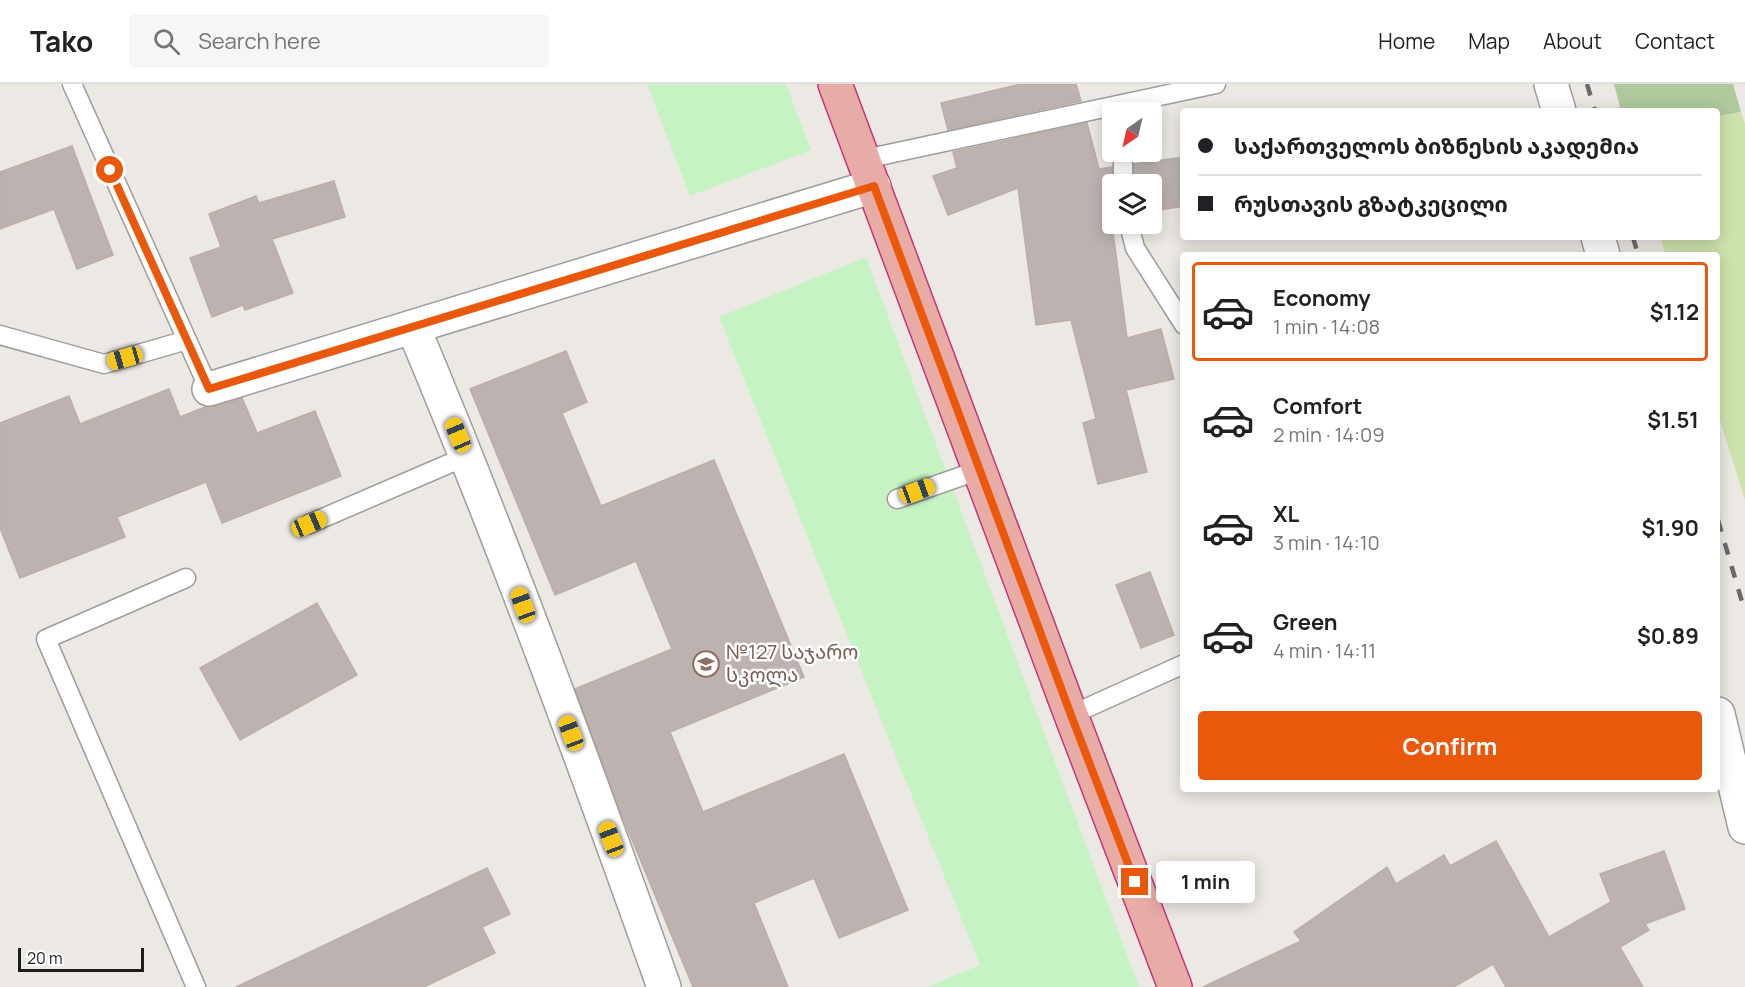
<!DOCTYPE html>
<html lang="en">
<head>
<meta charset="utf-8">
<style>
	body { margin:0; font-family:Manrope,"Noto Sans Georgian",sans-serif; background:#f6f6f6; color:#202124; height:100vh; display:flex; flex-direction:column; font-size:22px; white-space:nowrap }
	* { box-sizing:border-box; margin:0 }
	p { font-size:20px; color:#757577 }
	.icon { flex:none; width:33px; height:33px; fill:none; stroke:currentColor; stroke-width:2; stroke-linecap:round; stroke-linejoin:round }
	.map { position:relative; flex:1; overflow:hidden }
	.drawer { position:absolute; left:1180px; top:168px; width:540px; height:540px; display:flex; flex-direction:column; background:#fff; border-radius:6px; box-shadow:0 3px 15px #0003 }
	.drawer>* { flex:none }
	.hud { position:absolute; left:1180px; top:24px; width:540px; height:132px; border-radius:6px; box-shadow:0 3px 15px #0003; display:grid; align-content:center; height:132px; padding:0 18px; background:#fff }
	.needle { width:39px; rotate:214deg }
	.fabs { position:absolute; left:1102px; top:18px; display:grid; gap:12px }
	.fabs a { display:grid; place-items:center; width:60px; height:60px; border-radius:6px; background:#fff; box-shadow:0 3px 15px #0003; font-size:30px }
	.scale { position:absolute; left:18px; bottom:15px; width:126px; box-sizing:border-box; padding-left:6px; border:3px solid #1c1c1c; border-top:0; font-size:16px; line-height:21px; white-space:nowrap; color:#1c1c1c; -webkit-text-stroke:4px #fff; paint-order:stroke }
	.end { position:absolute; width:27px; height:27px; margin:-14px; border:8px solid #ea580c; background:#fff; box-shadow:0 0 0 3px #fff }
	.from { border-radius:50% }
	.bubble { position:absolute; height:42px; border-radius:6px; background:#fff; box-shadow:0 3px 15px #0003; font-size:20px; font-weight:700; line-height:42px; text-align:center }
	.car { position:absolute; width:18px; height:36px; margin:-18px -9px; border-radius:8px; box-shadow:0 0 4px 2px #0007; background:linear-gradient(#f5c518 24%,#345 0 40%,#f5c518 0 76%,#345 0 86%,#f5c518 0) }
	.hud b { display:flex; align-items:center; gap:21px; height:57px; font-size:22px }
	.hud b+b { border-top:2px solid #e0e0e0 }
	.hud i { width:15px; height:15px; background:#202124 }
	ul { padding:10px 0 0; list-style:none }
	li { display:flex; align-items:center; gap:18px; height:99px; margin:0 12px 9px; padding:0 6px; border:3px solid transparent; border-radius:6px }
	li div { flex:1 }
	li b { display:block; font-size:22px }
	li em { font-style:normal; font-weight:700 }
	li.current { border-color:#ea580c }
	li>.icon { width:54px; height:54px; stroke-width:1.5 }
	.cta { display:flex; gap:12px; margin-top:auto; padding:12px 18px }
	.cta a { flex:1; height:69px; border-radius:6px; background:#ea580c; color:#fff; font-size:24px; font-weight:700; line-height:69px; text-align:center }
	header { display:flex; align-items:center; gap:36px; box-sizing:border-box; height:84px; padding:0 30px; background:#fff; border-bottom:2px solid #e0e0e0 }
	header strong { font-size:28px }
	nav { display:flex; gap:33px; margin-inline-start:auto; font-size:21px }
	.search { width:420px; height:54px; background:#f6f6f6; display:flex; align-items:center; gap:15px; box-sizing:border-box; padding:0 21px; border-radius:6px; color:#757577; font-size:22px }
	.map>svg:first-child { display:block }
</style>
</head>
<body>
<header>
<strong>Tako</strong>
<div class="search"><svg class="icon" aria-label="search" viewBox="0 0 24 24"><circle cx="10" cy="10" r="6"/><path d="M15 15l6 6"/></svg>Search here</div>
<nav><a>Home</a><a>Map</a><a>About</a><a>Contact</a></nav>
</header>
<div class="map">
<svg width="1745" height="903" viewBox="0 0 1745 903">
	<rect width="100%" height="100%" fill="#ece8e3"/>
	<path fill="#cee2ad" d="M1741,28L1745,40V416L1718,330V171H1666L1660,153H1718V32Z"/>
	<path fill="#afc89c" d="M1614,0H1733L1741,28L1718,32V27H1621Z"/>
	<g fill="#c6f3c3">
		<path d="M647,0H786L811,66L690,112Z"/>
		<path d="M866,173L1139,903H927L980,881L719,233Z"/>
	</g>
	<g fill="#bcb3b0" stroke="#bdada7" stroke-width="1.5">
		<path d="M1021,0H1076L1081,17L948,46L941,19Z"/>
		<path d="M1087,39L1099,85L1112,83L1113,132L1111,133L1127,254L1161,245L1174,295L1126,306L1147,388L1098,400L1083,339L1096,335L1071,236L1036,241L1018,104L948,131L933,92L957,84L953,68Z"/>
		<path d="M72,62L113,171L77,185L54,125L0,145V88Z"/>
		<path d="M1184,73V122L1152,127V100H1134V80Z"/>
		<path d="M334,97L345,133L272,155L293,209L245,226L243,221L212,233L190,174L221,163L209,130L256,112L259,119Z"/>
		<path d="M566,267L587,318L562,329L601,422L714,376L804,593L670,648L703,728L844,670L908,826L839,854L814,794L754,819L788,903H693L623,734L575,605L672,565L636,477L555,511L470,305Z"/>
		<path d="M169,305L180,333L205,323H214L242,314L257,349L315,327L341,392L222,439L206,398L117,433L125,453L20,494L0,444V339L69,312L80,340Z"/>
		<path d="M1150,488L1174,551L1141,564L1116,501Z"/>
		<path d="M317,519L357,591L240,656L200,584Z"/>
		<path d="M1496,757L1549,853L1611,818L1600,790L1664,767L1685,825L1645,840L1649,846L1620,863L1643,903H1506L1493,880L1454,903H1203L1301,857L1294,848L1387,783L1396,800L1444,771L1450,782Z"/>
		<path d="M487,784L510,830L482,843L495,869L424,903H236Z"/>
	</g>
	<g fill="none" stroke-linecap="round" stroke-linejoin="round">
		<g stroke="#9d9d9d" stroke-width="21">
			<g id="service">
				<path d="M72,0L209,305"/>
				<path d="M865,75L1216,0"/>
				<path d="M1123,100V68"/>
				<path d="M1129,140L1135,164L1184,241"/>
				<path d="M0,251L104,280L187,256"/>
				<path d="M897,415L979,386"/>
				<path d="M309,440L467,372"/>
				<path d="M186,494L46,555L196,903"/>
				<path d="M1071,631L1184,580"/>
			</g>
		</g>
		<g stroke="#9d9d9d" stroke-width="36">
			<g id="minor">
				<path d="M1551,0L1559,27"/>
				<path d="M1598,153L1603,171"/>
				<path d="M413,243C504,460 585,681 664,903"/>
				<path d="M209,305L874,102"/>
				<path d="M1718,630L1745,743"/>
			</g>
		</g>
		<g stroke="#c5357a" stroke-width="36">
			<path id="trunk" d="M835,0L1071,631L1175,903"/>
		</g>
		<use href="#service" stroke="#fff" stroke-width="18"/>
		<use href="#minor" stroke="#fff" stroke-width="33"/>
		<use href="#trunk" stroke="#e8aca6" stroke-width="33"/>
		<g stroke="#6a6a6a" stroke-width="4.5" stroke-dasharray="12 12" stroke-linecap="butt">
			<path d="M1587,0L1595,27"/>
			<path d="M1633,153L1638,171"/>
			<path d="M1718,436L1745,528"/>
		</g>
	</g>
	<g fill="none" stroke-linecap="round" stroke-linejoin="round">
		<path stroke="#ea580c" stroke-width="8" d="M110,86L209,305L874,102L1071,631L1135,798"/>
	</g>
	<defs>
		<g id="school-ring" transform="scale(1.35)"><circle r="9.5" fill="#fff" stroke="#8d6e63" stroke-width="1.5"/><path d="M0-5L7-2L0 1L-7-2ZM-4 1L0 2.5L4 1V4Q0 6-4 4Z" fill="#8d6e63"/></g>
	</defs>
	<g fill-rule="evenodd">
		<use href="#school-ring" x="706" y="580"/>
	</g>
	<g text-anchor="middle" stroke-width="5" stroke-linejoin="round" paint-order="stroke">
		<g font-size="20" fill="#785e54" stroke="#fff" text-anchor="start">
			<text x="726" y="575">№127 საჯარო<tspan x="726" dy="23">სკოლა</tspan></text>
		</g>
	</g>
</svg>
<div class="fabs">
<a><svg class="needle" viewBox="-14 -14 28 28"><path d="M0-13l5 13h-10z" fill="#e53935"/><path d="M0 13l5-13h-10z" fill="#757577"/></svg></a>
<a><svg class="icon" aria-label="layers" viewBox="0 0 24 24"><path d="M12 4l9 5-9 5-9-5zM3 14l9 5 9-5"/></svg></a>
</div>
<div class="scale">20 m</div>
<i class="end from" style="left:110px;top:86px"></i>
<i class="end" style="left:1135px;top:798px"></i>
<div class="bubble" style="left:1156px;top:777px;width:99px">1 min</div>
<i class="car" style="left:125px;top:274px;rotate:254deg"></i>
<i class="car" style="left:458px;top:351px;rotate:337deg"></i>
<i class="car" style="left:917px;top:407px;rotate:70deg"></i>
<i class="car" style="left:309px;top:440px;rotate:67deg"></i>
<i class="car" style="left:523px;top:521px;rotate:340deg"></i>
<i class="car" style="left:571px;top:649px;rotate:339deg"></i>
<i class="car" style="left:611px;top:755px;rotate:339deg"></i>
<div class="hud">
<b><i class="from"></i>საქართველოს ბიზნესის აკადემია</b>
<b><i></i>რუსთავის გზატკეცილი</b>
</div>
<section class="drawer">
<ul>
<li class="current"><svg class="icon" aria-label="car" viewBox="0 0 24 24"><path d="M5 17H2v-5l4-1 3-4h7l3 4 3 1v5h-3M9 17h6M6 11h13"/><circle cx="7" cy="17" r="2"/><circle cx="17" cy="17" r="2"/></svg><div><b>Economy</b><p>1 min · 14:08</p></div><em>$1.12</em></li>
<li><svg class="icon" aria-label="car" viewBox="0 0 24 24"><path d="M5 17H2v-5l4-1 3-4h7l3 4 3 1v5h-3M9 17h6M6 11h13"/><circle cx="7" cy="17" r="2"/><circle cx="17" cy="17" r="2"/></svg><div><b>Comfort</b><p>2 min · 14:09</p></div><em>$1.51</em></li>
<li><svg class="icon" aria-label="car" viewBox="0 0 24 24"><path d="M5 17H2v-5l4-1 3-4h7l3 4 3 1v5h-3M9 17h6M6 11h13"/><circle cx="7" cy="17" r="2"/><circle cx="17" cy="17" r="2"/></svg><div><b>XL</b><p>3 min · 14:10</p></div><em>$1.90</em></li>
<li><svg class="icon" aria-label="car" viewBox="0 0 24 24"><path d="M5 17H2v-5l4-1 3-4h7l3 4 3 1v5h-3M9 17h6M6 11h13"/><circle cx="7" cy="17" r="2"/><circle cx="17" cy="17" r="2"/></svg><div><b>Green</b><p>4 min · 14:11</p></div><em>$0.89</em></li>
</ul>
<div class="cta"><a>Confirm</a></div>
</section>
</div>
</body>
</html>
